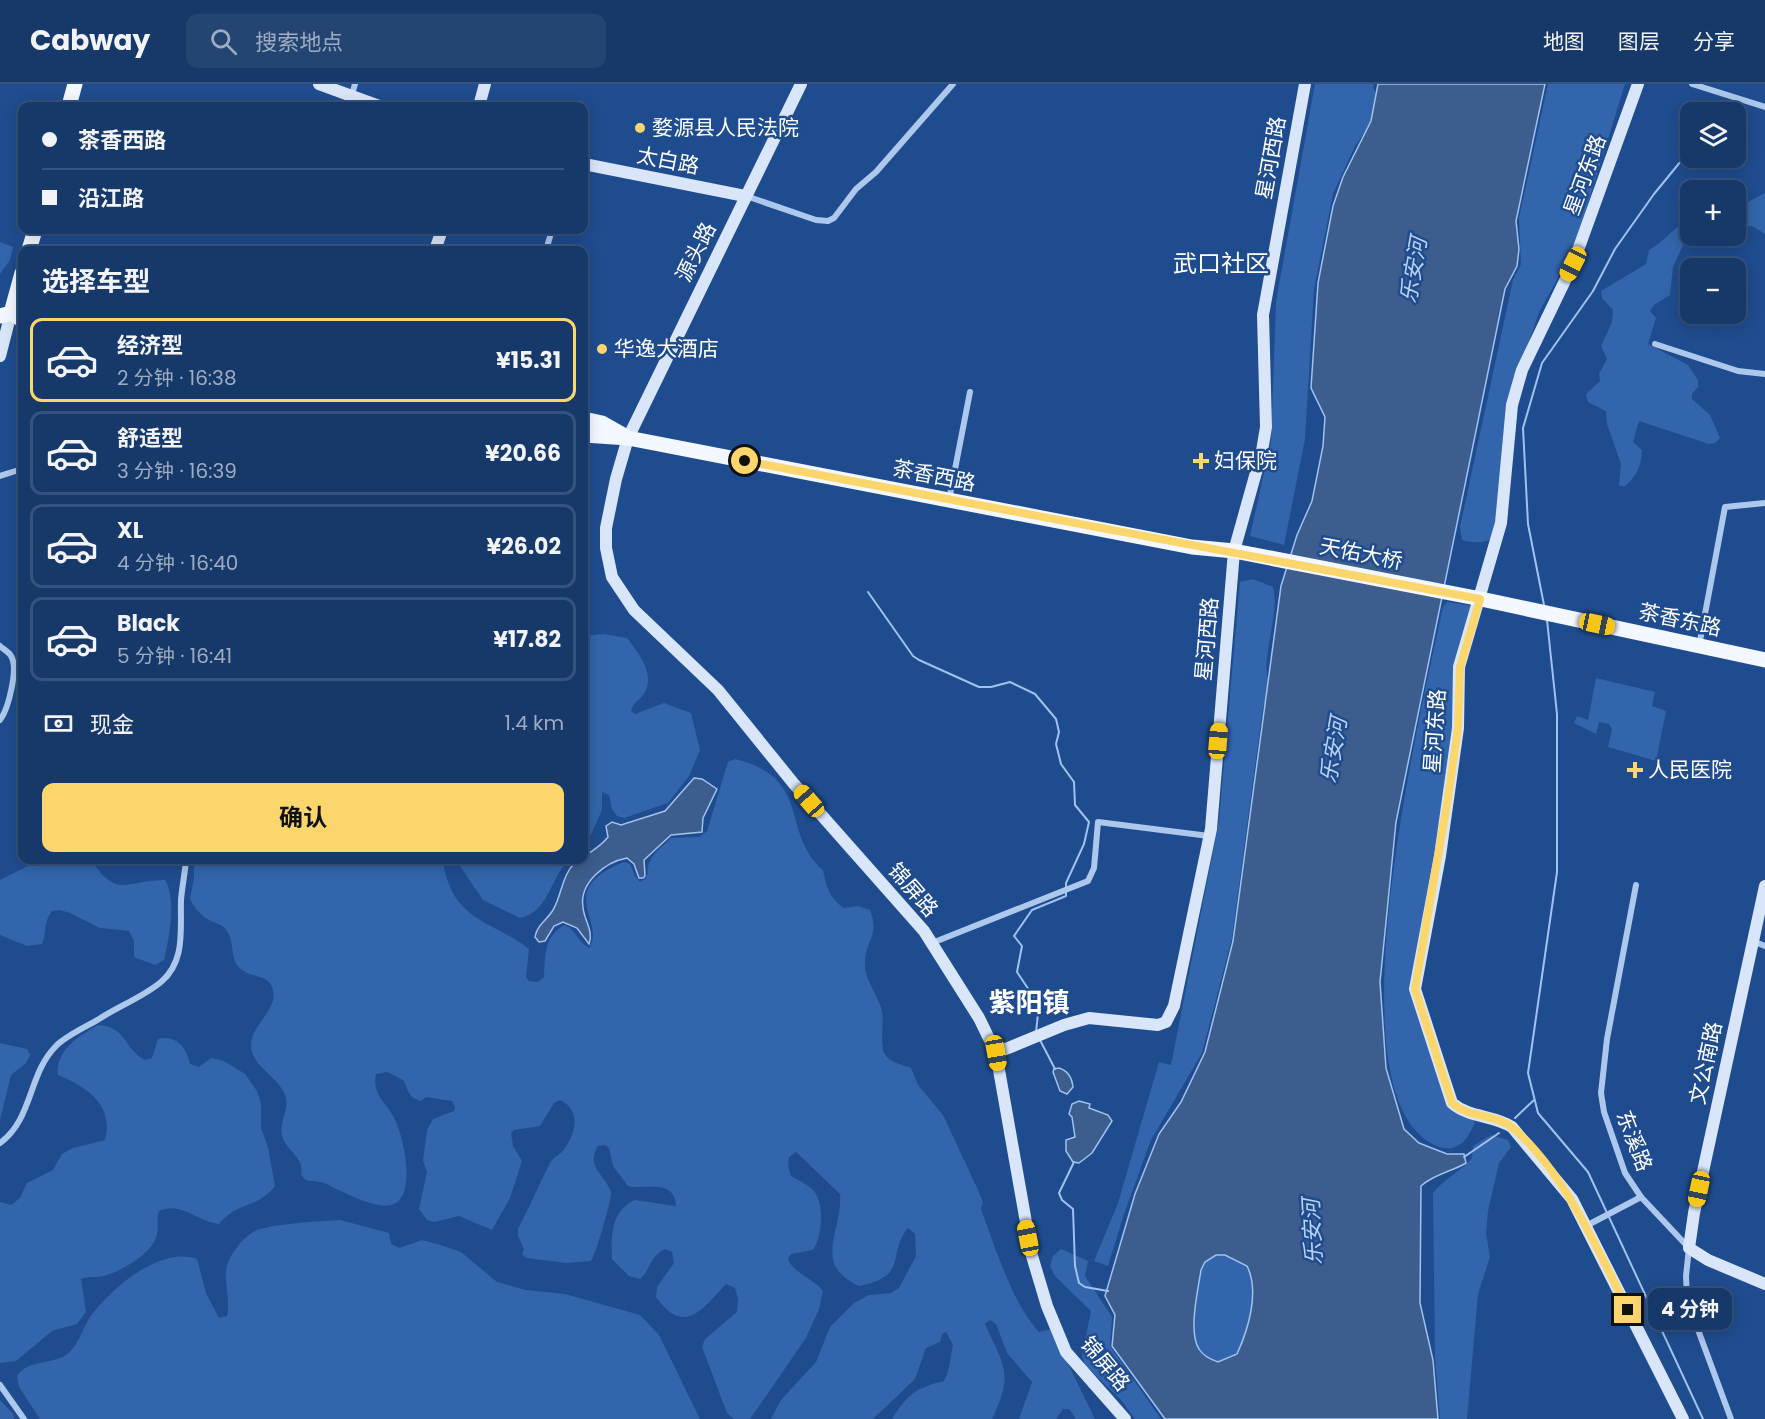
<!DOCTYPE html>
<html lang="zh">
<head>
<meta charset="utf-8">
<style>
	body { margin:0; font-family:Poppins,"Noto Sans SC",sans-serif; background:#244472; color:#f1f3f6; height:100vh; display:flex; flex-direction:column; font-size:22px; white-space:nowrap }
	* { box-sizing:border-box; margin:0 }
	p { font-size:20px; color:#9eacc1 }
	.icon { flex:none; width:33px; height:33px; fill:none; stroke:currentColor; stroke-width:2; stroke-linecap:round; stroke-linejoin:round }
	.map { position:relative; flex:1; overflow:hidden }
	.panel { position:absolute; left:18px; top:162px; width:570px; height:618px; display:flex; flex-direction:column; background:#17396a; border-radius:12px; box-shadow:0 3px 15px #0003,0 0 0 2px #36537e }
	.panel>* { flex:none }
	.guide { position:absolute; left:18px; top:18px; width:570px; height:132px; border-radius:12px; box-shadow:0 3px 15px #0003,0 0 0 2px #36537e; display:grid; align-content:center; height:132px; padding:0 24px; background:#17396a }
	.controls { position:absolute; left:1680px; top:18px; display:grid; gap:12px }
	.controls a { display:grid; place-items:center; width:66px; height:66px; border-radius:12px; background:#17396a; box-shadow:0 3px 15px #0003,0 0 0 2px #36537e; font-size:30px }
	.end { position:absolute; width:27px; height:27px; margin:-14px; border:8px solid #fbd66d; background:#111; box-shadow:0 0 0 3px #111 }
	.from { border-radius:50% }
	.bubble { position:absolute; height:42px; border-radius:12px; background:#17396a; box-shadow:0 3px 15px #0003,0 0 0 2px #36537e; font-size:20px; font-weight:700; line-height:42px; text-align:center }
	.car { position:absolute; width:18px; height:36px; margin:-18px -9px; border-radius:8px; box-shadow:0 0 4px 2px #0007; background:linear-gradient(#f5c518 24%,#345 0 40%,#f5c518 0 76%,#345 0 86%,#f5c518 0) }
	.guide b { display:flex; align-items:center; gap:21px; height:57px; font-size:22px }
	.guide b+b { border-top:2px solid #36537e }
	.guide i { width:15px; height:15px; background:#f1f3f6 }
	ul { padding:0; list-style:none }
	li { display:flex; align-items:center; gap:18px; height:84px; margin:0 12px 9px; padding:0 12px; border:3px solid #36537e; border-radius:12px }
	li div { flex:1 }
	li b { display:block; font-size:22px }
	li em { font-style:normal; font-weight:700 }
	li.selected { border-color:#fbd66d }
	li>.icon { width:54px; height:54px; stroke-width:1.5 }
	h2 { padding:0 24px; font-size:27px; line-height:72px }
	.pay { display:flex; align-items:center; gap:15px; height:66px; padding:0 24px; font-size:22px }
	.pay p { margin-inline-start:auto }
	.primary-button { display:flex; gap:12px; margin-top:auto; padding:12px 24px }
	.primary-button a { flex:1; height:69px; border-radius:12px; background:#fbd66d; color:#111; font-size:24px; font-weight:700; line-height:69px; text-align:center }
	header { display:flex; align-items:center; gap:36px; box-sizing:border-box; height:84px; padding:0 30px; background:#17396a; border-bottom:2px solid #36537e }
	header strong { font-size:28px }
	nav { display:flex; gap:33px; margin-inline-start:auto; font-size:21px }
	.search { width:420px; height:54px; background:#244472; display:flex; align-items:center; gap:15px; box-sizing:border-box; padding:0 21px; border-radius:12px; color:#9eacc1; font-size:22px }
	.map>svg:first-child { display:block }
</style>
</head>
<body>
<header>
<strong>Cabway</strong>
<div class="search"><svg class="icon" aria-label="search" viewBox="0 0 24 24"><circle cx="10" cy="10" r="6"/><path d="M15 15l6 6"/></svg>搜索地点</div>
<nav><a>地图</a><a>图层</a><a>分享</a></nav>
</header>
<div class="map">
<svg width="1765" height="1335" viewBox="0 0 1765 1335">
	<rect width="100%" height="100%" fill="#1f4c8e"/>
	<g fill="#3265ab">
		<path d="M1315,0H1374L1373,4L1379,14L1375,34L1355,62L1333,110L1314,205L1305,355L1284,461L1250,452L1271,358L1276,218Z"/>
		<path d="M1548,0H1625L1574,165L1539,228L1509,317L1496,453C1484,460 1474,459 1462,456L1460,443L1513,196L1521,180L1519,134Z"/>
		<path d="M1765,109V150L1754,143L1736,139V121L1746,119Z"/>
		<path d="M1690,132V152H1702L1696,161L1684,159L1673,183L1670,211L1654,221L1650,227L1656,234L1648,260L1688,281L1698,296V303L1692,310V315L1710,331L1720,354L1715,359L1709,360L1639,337L1633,358L1642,366C1641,383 1637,392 1624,403L1619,401L1621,380L1607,340L1606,327L1588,318L1586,310L1600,297L1599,290L1607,275L1601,262L1612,238L1613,226L1602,214L1601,207L1646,180L1649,166C1664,157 1676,143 1690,132Z"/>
		<path d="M0,158L13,163L10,176L0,190Z"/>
		<path d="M1253,495L1273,503C1281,534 1256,583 1272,603L1263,623L1232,854L1202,969L1151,1056L1124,1130L1108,1182L1094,1177L1118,1119L1159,978L1171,981L1219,737L1240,498Z"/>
		<path d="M1447,518L1473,522L1413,905L1446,1012L1475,1038C1470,1049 1465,1061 1452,1064C1441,1066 1428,1059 1420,1051C1337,975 1421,627 1443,523Z"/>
		<path d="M604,550L627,554C638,568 655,589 645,608C641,616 633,617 631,627L635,630L664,619L691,629L700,666L689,692L668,719L624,734L617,732L612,725L609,711L602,708V726L584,766V552Z"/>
		<path d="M1596,594L1655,608L1652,622L1666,627L1656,677L1608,663L1612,645L1609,640L1599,638L1596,650L1574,639L1577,632L1588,636Z"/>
		<path d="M735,675C813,694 780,749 823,786C826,802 830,815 844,824L858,822L870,826C880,853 865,856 865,879C864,895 878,911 882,927C884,940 880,956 884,969C888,978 903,981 911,984L918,1001L943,1031L979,1108L983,1118L981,1125C994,1160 1013,1221 1039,1248L1051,1245L1095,1335H1076L1069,1325H1063L1056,1335H1019L1032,1298L1007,1269L996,1240L990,1236L985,1240C1004,1282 1014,1289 992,1335H892C908,1310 915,1304 944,1297C950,1287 950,1273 953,1261L946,1248L942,1250L940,1258L926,1264L915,1295L873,1335H771L781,1316L816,1278L830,1243L854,1219L869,1211L891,1209L899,1204L916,1172L915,1150L908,1144C886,1171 910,1192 859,1202C811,1180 843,1147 840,1110L796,1068L789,1073L788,1082L791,1092C798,1096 809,1101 814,1107C825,1121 822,1153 813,1166L791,1170L788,1175C793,1189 813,1194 823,1207L819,1225L806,1254L750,1335H734L727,1329L702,1263L705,1255L737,1228L738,1215L735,1204L726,1200C704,1223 685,1254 656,1213L657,1203L674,1179L672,1168L665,1165C650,1172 651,1185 640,1195L629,1192L612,1175C611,1151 611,1127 635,1116L676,1122C675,1094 645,1106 628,1102L613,1082L609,1064L605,1061L598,1062C585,1083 605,1090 611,1108C612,1114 596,1170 591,1177L566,1179L526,1174L522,1170L524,1165L518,1152V1145C529,1124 538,1102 549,1081C552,1073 561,1071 565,1064C577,1047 580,1025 560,1016L554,1019L540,1042L514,1046L511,1049L513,1062L522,1077L510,1114L492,1146L459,1132L434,1138L427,1136L419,1125L427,1088L423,1077L427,1046L433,1035L454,1027L455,1023L452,1017L426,1013L421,1017C407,1013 409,1006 403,996L387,988L376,990C371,1012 389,1020 396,1038C404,1056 416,1110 394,1120C381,1126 353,1113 341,1107C335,1105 330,1101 324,1099C314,1095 307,1101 301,1090C305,1075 288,1067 283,1055C277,1038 291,1026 285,1011C278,993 258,986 252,968C244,943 284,925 271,901C266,891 252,893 244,887C229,878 235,864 229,851C225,839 212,839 204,833C198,828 193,821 190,815L194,794V776H445C442,784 446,790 448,798C463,839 498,840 529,865L526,893L529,897L538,898L544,893C545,873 544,851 565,841C576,846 579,859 589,864C607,837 553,807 624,778L630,780L635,792L640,798C652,792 645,786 650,777C654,768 664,761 671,754L699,753L707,747L728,678Z"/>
		<path d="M32,776H91C118,816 126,796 165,796C177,814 169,856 164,876L155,881L134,873V857L129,847L100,844L70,829L60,826L52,827C43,839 47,848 42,860L27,862L0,851V796L28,782Z"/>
		<path d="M456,776H569C549,795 550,827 520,834L483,816Z"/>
		<path d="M98,941C127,943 123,964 145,976L152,974L158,955C176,950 187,964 190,980L199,983L211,974L224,977L245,990L257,1007L261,1020V1044L268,1063L275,1102C256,1126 239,1116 219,1140C198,1138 180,1117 159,1127C156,1135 159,1142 157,1150C154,1169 121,1187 104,1192C96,1194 89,1192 81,1195L86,1228L77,1240L52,1247L16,1277L0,1279V1118L11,1121L20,1114L27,1099L53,1086L62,1070L73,1064L105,1056C114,1021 87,1003 58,991C55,966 79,952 98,941Z"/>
		<path d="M0,959L27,965L30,971L26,979L11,991L0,1036Z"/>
		<path d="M1491,1051L1508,1056L1511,1063L1499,1079L1488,1127L1486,1149L1490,1173L1478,1210L1467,1335H1440L1435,1274L1433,1109C1444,1095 1460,1088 1472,1074L1473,1062Z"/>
		<path d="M340,1136L389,1149L391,1160L399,1164L422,1156L437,1160L461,1168L497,1198L526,1206L565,1210L640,1231L659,1251L700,1335H40L19,1303L17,1292C29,1275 50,1281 66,1271C77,1264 83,1244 90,1233C110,1205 160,1162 197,1175L206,1209L219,1234L227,1232C231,1215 223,1199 227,1181C231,1169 242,1155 253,1148C265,1140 323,1137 340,1136Z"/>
		<path d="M1251,1164L1254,1247L1210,1311L1120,1172Z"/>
		<path d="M1061,1165L1088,1177L1085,1192L1112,1233L1110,1262L1161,1335H1135L1121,1316L1085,1281L1082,1271L1091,1227L1055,1192L1050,1182L1053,1172Z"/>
		<path d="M0,1316L13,1330L14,1335H0Z"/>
	</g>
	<g fill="#3c5d8d" stroke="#a0c2ee" stroke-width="1.5" fill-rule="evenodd">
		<path d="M1378,0H1545L1516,137L1519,165L1517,182L1505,205L1396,738L1380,898L1386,984L1404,1045L1419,1059L1447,1070H1464L1466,1079C1451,1088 1434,1090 1421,1102L1420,1219L1433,1276L1438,1335H1165L1112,1262L1115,1231L1105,1212L1135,1110L1159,1050L1181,1018L1205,968L1233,857L1281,502L1297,451L1312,417L1323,362L1325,333L1311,304L1318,199L1333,122L1343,93L1371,37ZM1216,1171H1225L1247,1182C1260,1208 1248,1246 1237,1270L1218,1278C1211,1275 1203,1272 1199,1265C1188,1248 1198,1206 1201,1186L1205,1178Z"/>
		<path d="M694,694L702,695L717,705L703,734L702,748L671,751L644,776L645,792L643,794H639L634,780L627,774C605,778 579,799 583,823C584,837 594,847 589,860L577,844L563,838L554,842L545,857L539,858L535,853C537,841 547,836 553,826C561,813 562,793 572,782C582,771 596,768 608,753L606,742L612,738L621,741L665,727Z"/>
		<path d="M1059,984C1069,987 1072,994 1073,1003L1067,1010L1060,1007L1053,988L1054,985Z"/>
		<path d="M1079,1017L1090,1020L1089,1024L1108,1031L1112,1037L1092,1069L1079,1079L1073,1078L1066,1067V1056L1075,1053L1072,1033L1069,1030L1072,1020Z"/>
	</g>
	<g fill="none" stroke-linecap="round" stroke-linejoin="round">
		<g stroke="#a0c2ee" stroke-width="2">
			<path d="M1722,28L1725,24"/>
			<path d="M868,508L913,572L919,576L979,603H991L1010,598L1035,610L1056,635L1059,648L1056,660L1061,680L1074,698L1075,721L1089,738L1084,760L1066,799V812L1032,826L1014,852L1022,862L1017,888L1039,921L1036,948"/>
			<path d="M1544,521L1528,440L1523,344L1542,279L1593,207L1615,165L1654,110L1690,66"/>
			<path d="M1547,536L1557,630V788L1528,989L1538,1029L1588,1088L1703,1335"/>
			<path d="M1040,956L1055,985"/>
			<path d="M1515,1034L1534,1016"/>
			<path d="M1464,1073L1499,1049"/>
			<path d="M1074,1078L1059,1109L1062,1116L1073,1125L1075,1182L1079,1199L1085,1203L1108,1207"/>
		</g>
		<g stroke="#adc8ed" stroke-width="6">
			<path d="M1692,0L1765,23"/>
			<path d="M351,14L355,0"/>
			<path d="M746,112L816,136L828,137L834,134L856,105L876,88L953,0"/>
			<path d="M546,166L552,146"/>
			<path d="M1655,260L1738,287L1765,290"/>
			<path d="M0,392L22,385"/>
			<path d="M949,416L970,308"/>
			<path d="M0,562C3,565 9,568 11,572C19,584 8,626 0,636"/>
			<path d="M1699,562L1725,423L1765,419"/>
			<path d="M1636,801L1607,955L1601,1009L1604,1028L1625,1089L1641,1113L1689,1164L1686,1192L1687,1216L1731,1335"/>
			<path d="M1752,857L1765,862"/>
			<path d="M932,859L1088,797L1094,784L1098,738L1209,752"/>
			<path d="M0,1059C33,1035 28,990 56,962C67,951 86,943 99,935C119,922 143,913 161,898C186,877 180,845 181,816C182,803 185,789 186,776"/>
			<path d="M1586,1142L1641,1113"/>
			<path d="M0,1301L24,1335"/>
		</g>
		<g stroke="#d9e6f9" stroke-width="12">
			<path d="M319,0L379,22"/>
			<path d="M801,0L628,354L616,395L606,444V464L612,493L634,526L718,606L794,700L924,847L979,934L996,969L1032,1172L1047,1222L1066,1268L1125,1335"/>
			<path d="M1638,0L1573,180L1522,286L1512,321L1501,439L1459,583L1458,644L1451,694L1440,772L1415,905L1452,1019C1469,1034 1494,1031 1512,1043L1572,1115L1683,1335"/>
			<path d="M479,22L485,0"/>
			<path d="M584,80L745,112"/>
			<path d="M435,166L442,146"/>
			<path d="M0,272L11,229"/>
			<path d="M1765,802L1694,1129L1689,1164L1708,1176L1765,1200"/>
			<path d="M996,969L1064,941L1089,934L1158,941L1166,938L1174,922L1211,745L1234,467L1262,367L1266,343L1263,231L1305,0"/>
		</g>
		<g stroke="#f3f7ff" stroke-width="15">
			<path d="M69,22L75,0"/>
			<path d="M29,166L35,146"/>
			<path d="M11,229L22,189"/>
			<path d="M0,232L11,229L22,236"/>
			<path d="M584,335L602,339L625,352"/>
			<path d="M584,351L628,354L1192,463L1234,467L1481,515L1765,576"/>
		</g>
	</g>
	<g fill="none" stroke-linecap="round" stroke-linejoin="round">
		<path stroke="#fbd66d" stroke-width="8" d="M745,377L1480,515L1460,583L1458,644L1448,714L1415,905L1452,1019C1470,1035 1496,1029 1514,1045C1565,1089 1598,1167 1628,1226"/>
	</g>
	<g fill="#fbd66d" stroke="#1f4c8e" stroke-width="2">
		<circle cx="640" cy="44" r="6"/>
		<circle cx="602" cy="265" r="6"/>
		<path d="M1198 368h6v6h6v6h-6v6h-6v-6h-6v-6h6z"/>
		<path d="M1632 677h6v6h6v6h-6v6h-6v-6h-6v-6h6z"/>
	</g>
	<g text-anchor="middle" stroke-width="5" stroke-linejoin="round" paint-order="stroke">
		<g font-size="21" fill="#fff" stroke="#1f4c8e" text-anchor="start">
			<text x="652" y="51">婺源县人民法院</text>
			<text x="614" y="272">华逸大酒店</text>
			<text x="1214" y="384">妇保院</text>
			<text x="1648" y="693">人民医院</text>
		</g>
		<g font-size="21" fill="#fff" stroke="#1f4c8e">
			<text transform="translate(1271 74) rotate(-80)" y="7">星河西路</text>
			<text transform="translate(668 77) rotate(11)" y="7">太白路</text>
			<text transform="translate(1585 91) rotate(-70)" y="7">星河东路</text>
			<text transform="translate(696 168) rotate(-64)" y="7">源头路</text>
			<text transform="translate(934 392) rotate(11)" y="7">茶香西路</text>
			<text transform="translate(1361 470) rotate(11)" y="7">天佑大桥</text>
			<text transform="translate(1680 536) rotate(12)" y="7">茶香东路</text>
			<text transform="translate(1207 555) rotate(-85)" y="7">星河西路</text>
			<text transform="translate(1435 647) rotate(-86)" y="7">星河东路</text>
			<text transform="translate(913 806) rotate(49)" y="7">锦屏路</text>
			<text transform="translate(1706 979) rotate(-78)" y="7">文公南路</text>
			<text transform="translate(1634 1057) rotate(69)" y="7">东溪路</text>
			<text transform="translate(1105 1280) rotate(50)" y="7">锦屏路</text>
		</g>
		<g font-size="22" font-style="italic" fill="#b9d2f4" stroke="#1f4c8e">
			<text transform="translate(1413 186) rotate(-80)" y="8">乐安河</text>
			<text transform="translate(1333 666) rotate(-80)" y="8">乐安河</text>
			<text transform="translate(1312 1148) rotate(-93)" y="8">乐安河</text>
		</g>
		<g font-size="24" fill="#fff" stroke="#1f4c8e">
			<text x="1221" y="188">武口社区</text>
		</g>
		<g font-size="27" font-weight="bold" fill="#fff" stroke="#1f4c8e">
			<text x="1029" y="928">紫阳镇</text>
		</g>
	</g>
</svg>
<div class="controls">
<a><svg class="icon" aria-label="layers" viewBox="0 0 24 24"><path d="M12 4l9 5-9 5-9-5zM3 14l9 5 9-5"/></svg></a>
<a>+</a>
<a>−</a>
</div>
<i class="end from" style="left:745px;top:377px"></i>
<i class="end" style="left:1628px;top:1226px"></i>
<div class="bubble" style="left:1648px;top:1204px;width:84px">4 分钟</div>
<i class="car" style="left:1573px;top:180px;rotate:207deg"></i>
<i class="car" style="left:1597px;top:540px;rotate:102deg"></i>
<i class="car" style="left:1218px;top:657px;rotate:5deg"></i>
<i class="car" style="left:809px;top:717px;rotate:319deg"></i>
<i class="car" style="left:996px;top:969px;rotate:170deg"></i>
<i class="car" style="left:1699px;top:1105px;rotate:192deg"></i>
<i class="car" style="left:1028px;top:1154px;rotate:349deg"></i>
<div class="guide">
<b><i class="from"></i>茶香西路</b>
<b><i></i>沿江路</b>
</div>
<section class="panel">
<h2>选择车型</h2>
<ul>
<li class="selected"><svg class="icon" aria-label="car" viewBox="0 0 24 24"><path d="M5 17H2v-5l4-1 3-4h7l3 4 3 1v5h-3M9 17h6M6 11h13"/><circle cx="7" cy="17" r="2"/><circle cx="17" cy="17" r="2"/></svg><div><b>经济型</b><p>2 分钟 · 16:38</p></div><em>¥15.31</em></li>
<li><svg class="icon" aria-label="car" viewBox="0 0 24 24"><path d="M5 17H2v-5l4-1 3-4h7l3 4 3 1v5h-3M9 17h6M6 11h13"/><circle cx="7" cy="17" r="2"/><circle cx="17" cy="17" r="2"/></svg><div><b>舒适型</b><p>3 分钟 · 16:39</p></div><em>¥20.66</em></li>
<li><svg class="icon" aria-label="car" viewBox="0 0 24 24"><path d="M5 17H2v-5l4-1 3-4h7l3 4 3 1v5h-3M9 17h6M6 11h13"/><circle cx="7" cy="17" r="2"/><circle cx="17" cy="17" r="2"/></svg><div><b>XL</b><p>4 分钟 · 16:40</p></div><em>¥26.02</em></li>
<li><svg class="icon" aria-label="car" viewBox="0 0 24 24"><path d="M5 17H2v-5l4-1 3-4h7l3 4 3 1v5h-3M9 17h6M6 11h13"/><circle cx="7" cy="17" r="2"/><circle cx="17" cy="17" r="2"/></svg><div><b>Black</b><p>5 分钟 · 16:41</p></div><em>¥17.82</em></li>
</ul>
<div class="pay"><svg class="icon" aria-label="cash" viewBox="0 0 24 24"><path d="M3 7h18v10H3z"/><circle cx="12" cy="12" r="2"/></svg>现金<p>1.4 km</p></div>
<div class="primary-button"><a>确认</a></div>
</section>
</div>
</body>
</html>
